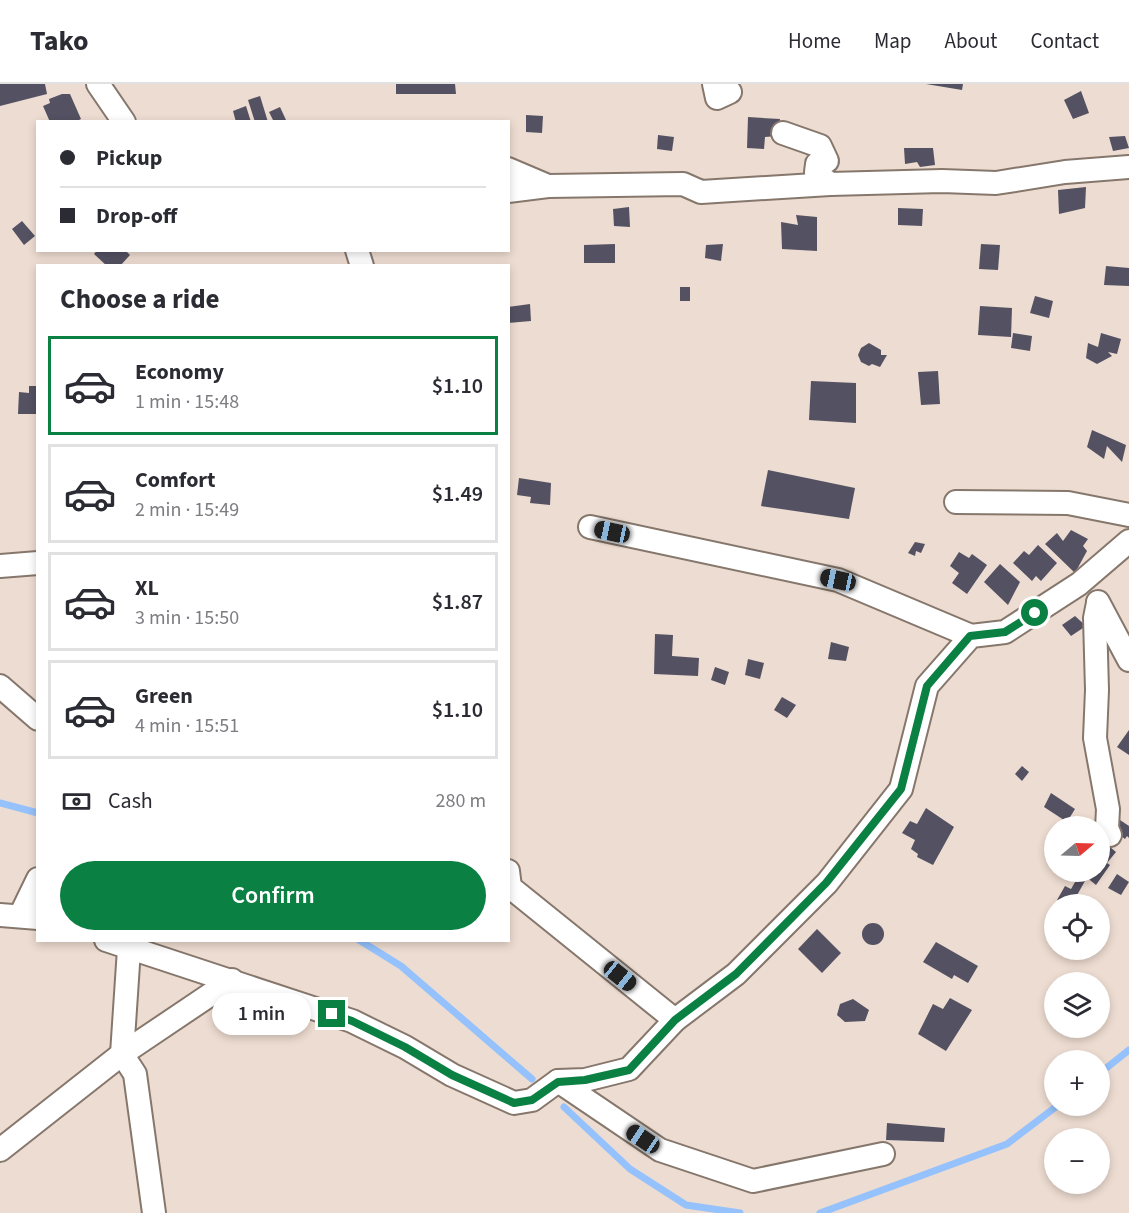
<!DOCTYPE html>
<html lang="en">
<head>
<meta charset="utf-8">
<style>
	body { margin:0; font-family:"Source Sans 3",sans-serif; background:#f7f7f7; color:#2b2b33; height:100vh; display:flex; flex-direction:column; font-size:22px; white-space:nowrap }
	* { box-sizing:border-box; margin:0 }
	p { font-size:20px; color:#7c7c81 }
	.icon { flex:none; width:33px; height:33px; fill:none; stroke:currentColor; stroke-width:2; stroke-linecap:round; stroke-linejoin:round }
	.map { position:relative; flex:1; overflow:hidden }
	.details { position:absolute; left:36px; top:180px; width:474px; height:678px; display:flex; flex-direction:column; background:#fff; border-radius:0px; box-shadow:0 3px 9px #0003 }
	.details>* { flex:none }
	.hud { position:absolute; left:36px; top:36px; width:474px; height:132px; border-radius:0px; box-shadow:0 3px 9px #0003; display:grid; align-content:center; height:132px; padding:0 24px; background:#fff }
	.needle { width:39px; rotate:71deg }
	.controls { position:absolute; left:1044px; top:732px; display:grid; gap:12px }
	.controls a { display:grid; place-items:center; width:66px; height:66px; border-radius:50%; background:#fff; box-shadow:0 3px 9px #0003; font-size:30px }
	.end { position:absolute; width:27px; height:27px; margin:-14px; border:8px solid #0b8043; background:#fff; box-shadow:0 0 0 3px #fff }
	.from { border-radius:50% }
	.bubble { position:absolute; height:42px; border-radius:21px; background:#fff; box-shadow:0 3px 9px #0003; font-size:20px; font-weight:600; line-height:42px; text-align:center }
	.car { position:absolute; width:18px; height:36px; margin:-18px -9px; border-radius:8px; box-shadow:0 0 4px 2px #0007; background:linear-gradient(#222 24%,#8ab4d8 0 40%,#222 0 76%,#8ab4d8 0 86%,#222 0) }
	.hud b { display:flex; align-items:center; gap:21px; height:57px; font-size:22px }
	.hud b+b { border-top:2px solid #e1e1e2 }
	.hud i { width:15px; height:15px; background:#2b2b33 }
	ul { padding:0; list-style:none }
	li { display:flex; align-items:center; gap:18px; height:99px; margin:0 12px 9px; padding:0 12px; border:3px solid #e1e1e2; border-radius:0px }
	li div { flex:1 }
	li b { display:block; font-size:22px }
	li em { font-style:normal; font-weight:600 }
	li.selected { border-color:#0b8043 }
	li>.icon { width:54px; height:54px; stroke-width:1.5 }
	h2 { padding:0 24px; font-size:27px; line-height:72px }
	.pay { display:flex; align-items:center; gap:15px; height:66px; padding:0 24px; font-size:22px }
	.pay p { margin-inline-start:auto }
	.cta { display:flex; gap:12px; margin-top:auto; padding:12px 24px }
	.cta a { flex:1; height:69px; border-radius:36px; background:#0b8043; color:#fff; font-size:24px; font-weight:600; line-height:69px; text-align:center }
	header { display:flex; align-items:center; gap:36px; box-sizing:border-box; height:84px; padding:0 30px; background:#fff; border-bottom:2px solid #e1e1e2 }
	header strong { font-size:28px }
	nav { display:flex; gap:33px; margin-inline-start:auto; font-size:21px }
	.map>svg:first-child { display:block }
</style>
</head>
<body>
<header>
<strong>Tako</strong>
<nav><a>Home</a><a>Map</a><a>About</a><a>Contact</a></nav>
</header>
<div class="map">
<svg width="1129" height="1129" viewBox="0 0 1129 1129">
	<rect width="100%" height="100%" fill="#eddcd1"/>
	<g fill="none" stroke-linecap="round" stroke-linejoin="round">
		<g stroke="#95c2fc" stroke-width="7">
			<path d="M0,719L38,729"/>
			<path d="M359,856L401,882L532,995"/>
			<path d="M1100,989L1129,966"/>
			<path d="M564,1023L630,1085L686,1121L740,1129"/>
			<path d="M820,1129L1007,1060L1057,1022"/>
		</g>
	</g>
	<g fill="#545262">
		<path d="M0,0H45L47,10L0,22Z"/>
		<path d="M396,0H455L456,10H396Z"/>
		<path d="M926,0H963L962,6Z"/>
		<path d="M1081,7L1089,29L1073,35L1064,16Z"/>
		<path d="M62,10H70L81,35L75,38H50L43,22L50,19L49,15Z"/>
		<path d="M260,12L268,38H255L248,16Z"/>
		<path d="M246,22L251,38H236L233,27Z"/>
		<path d="M280,23L286,36L274,38L269,28Z"/>
		<path d="M526,31L543,32L542,49L526,48Z"/>
		<path d="M748,33L780,35L778,52L765,53L764,65L747,64Z"/>
		<path d="M658,51L674,53L672,67L657,65Z"/>
		<path d="M1125,52L1129,64L1113,67L1109,53Z"/>
		<path d="M904,64H933L935,81L920,83L917,78L905,80Z"/>
		<path d="M1086,103L1085,124L1059,130L1058,106Z"/>
		<path d="M629,123L630,143L614,142L613,125Z"/>
		<path d="M898,124L923,125L922,142L898,141Z"/>
		<path d="M796,131L817,133V167L782,165L781,138L798,141Z"/>
		<path d="M22,137L35,152L24,161L12,145Z"/>
		<path d="M615,160V179H584V161Z"/>
		<path d="M723,160L721,177L705,174L706,161Z"/>
		<path d="M981,160L1000,161L998,186L979,185Z"/>
		<path d="M97,166H125L130,171L120,182H107L94,170Z"/>
		<path d="M1106,182L1129,184V202L1104,201Z"/>
		<rect x="680" y="203" width="10" height="14"/>
		<path d="M1035,212L1053,217L1049,234L1030,229Z"/>
		<path d="M530,220L531,237L508,239V223Z"/>
		<path d="M980,222L1012,224L1011,253L978,251Z"/>
		<path d="M1013,249L1032,252L1030,267L1011,264Z"/>
		<path d="M1101,249L1121,255L1117,270L1108,268L1112,272L1097,280L1086,274L1088,259L1098,263Z"/>
		<path d="M869,259L881,266V271H887L880,283L872,280L869,282L861,278L858,271L861,264Z"/>
		<path d="M938,287L940,320L921,321L918,288Z"/>
		<path d="M811,297L856,299V339L809,336Z"/>
		<path d="M29,302H38V330H18L19,308L29,309Z"/>
		<path d="M1092,346L1126,361L1122,378L1107,362L1104,375L1087,363Z"/>
		<path d="M768,386L855,404L849,435L761,422Z"/>
		<path d="M519,394L551,399L550,421L530,419L531,413L517,411Z"/>
		<path d="M1071,446L1088,455L1083,462L1087,467L1075,489L1045,460L1057,449L1063,457Z"/>
		<path d="M915,458L925,460L921,469L916,467L915,472L908,469Z"/>
		<path d="M1038,461L1057,479L1041,497L1036,492L1032,497L1013,479L1024,467L1029,471Z"/>
		<path d="M959,468L969,474L972,470L987,481L967,510L952,499L959,489L950,482Z"/>
		<path d="M1000,480L1020,498L1008,521L984,498Z"/>
		<path d="M1075,532L1086,542L1071,552L1062,541Z"/>
		<path d="M655,550L673,551L672,572L699,574L698,592L654,590Z"/>
		<path d="M831,558L849,563L846,577L828,575Z"/>
		<path d="M748,575L764,579L760,595L745,591Z"/>
		<path d="M715,583L729,588L725,601L711,596Z"/>
		<path d="M782,613L796,621L787,634L774,626Z"/>
		<path d="M1129,646V671L1117,663Z"/>
		<path d="M1022,682L1029,688L1022,697L1015,690Z"/>
		<path d="M1051,709L1075,725L1067,738L1044,723Z"/>
		<path d="M926,724L954,743L933,781L917,773L918,770L911,765L915,756L902,749L910,737L917,740Z"/>
		<path d="M1120,736L1129,742V754L1127,752L1125,755L1113,746Z"/>
		<path d="M1105,759L1116,768L1107,779L1110,781L1096,801L1085,792L1088,788H1100V766Z"/>
		<path d="M1117,790L1129,798L1121,811L1108,804Z"/>
		<path d="M1078,793L1085,797L1072,820H1064L1057,816L1065,802L1071,805Z"/>
		<circle cx="873" cy="850" r="11"/>
		<path d="M817,845L841,869L822,889L798,865Z"/>
		<path d="M936,858L978,882L968,899L954,891L952,895L923,878Z"/>
		<path d="M950,914L972,926L946,967L918,950L933,920L943,925Z"/>
		<path d="M853,915L869,926L865,937L845,938L837,931L840,920Z"/>
		<path d="M887,1039L945,1044L944,1058L886,1056Z"/>
	</g>
	<g fill="none" stroke-linecap="round" stroke-linejoin="round">
		<g stroke="#86776c" stroke-width="26">
			<g id="minor">
				<path d="M98,0L124,38"/>
				<path d="M714,0L717,14L730,8"/>
				<path d="M783,49L820,62L827,77L817,80L816,88L830,100"/>
				<path d="M508,85L548,102L508,107"/>
				<path d="M548,102L683,100L701,108L830,100L942,97L996,99L1065,88L1129,83"/>
				<path d="M357,166L362,182"/>
				<path d="M956,418L1068,419L1129,431"/>
				<path d="M590,443L838,496L971,552"/>
				<path d="M0,482L38,479"/>
				<path d="M1098,518L1129,576"/>
				<path d="M1098,519L1095,534L1097,606L1095,654L1108,725L1107,744L1110,751"/>
				<path d="M0,602L38,635"/>
				<path d="M508,787L510,803L675,936"/>
				<path d="M0,831L38,834"/>
				<path d="M20,832L38,795"/>
				<path d="M106,856L352,937L405,963L452,991L514,1019L532,1016L558,997L585,996L629,985L675,936L736,890L827,799L901,705L927,602L971,552L1005,548L1079,500L1129,457"/>
				<path d="M129,865L122,970L135,990L154,1129"/>
				<path d="M558,997L660,1066L753,1097L883,1070"/>
				<path d="M0,1066L122,970L232,896"/>
			</g>
		</g>
		<use href="#minor" stroke="#fff" stroke-width="22"/>
	</g>
	<g fill="none" stroke-linecap="round" stroke-linejoin="round">
		<path stroke="#0b8043" stroke-width="8" d="M332,930L352,937L405,963L452,991L514,1019L532,1016L558,998L585,996L629,986L675,936L736,890L826,799L901,705L927,602L970,552L1005,548L1035,529"/>
	</g>
</svg>
<div class="controls">
<a><svg class="needle" viewBox="-14 -14 28 28"><path d="M0-13l5 13h-10z" fill="#e53935"/><path d="M0 13l5-13h-10z" fill="#7c7c81"/></svg></a>
<a><svg class="icon" aria-label="locate" viewBox="0 0 24 24"><circle cx="12" cy="12" r="6"/><path d="M12 2v4M12 18v4M2 12h4M18 12h4"/></svg></a>
<a><svg class="icon" aria-label="layers" viewBox="0 0 24 24"><path d="M12 4l9 5-9 5-9-5zM3 14l9 5 9-5"/></svg></a>
<a>+</a>
<a>−</a>
</div>
<i class="end from" style="left:1035px;top:529px"></i>
<i class="end" style="left:332px;top:930px"></i>
<div class="bubble" style="left:212px;top:909px;width:99px">1 min</div>
<i class="car" style="left:612px;top:448px;rotate:282deg"></i>
<i class="car" style="left:838px;top:496px;rotate:282deg"></i>
<i class="car" style="left:620px;top:892px;rotate:129deg"></i>
<i class="car" style="left:643px;top:1055px;rotate:304deg"></i>
<div class="hud">
<b><i class="from"></i>Pickup</b>
<b><i></i>Drop-off</b>
</div>
<section class="details">
<h2>Choose a ride</h2>
<ul>
<li class="selected"><svg class="icon" aria-label="car" viewBox="0 0 24 24"><path d="M5 17H2v-5l4-1 3-4h7l3 4 3 1v5h-3M9 17h6M6 11h13"/><circle cx="7" cy="17" r="2"/><circle cx="17" cy="17" r="2"/></svg><div><b>Economy</b><p>1 min · 15:48</p></div><em>$1.10</em></li>
<li><svg class="icon" aria-label="car" viewBox="0 0 24 24"><path d="M5 17H2v-5l4-1 3-4h7l3 4 3 1v5h-3M9 17h6M6 11h13"/><circle cx="7" cy="17" r="2"/><circle cx="17" cy="17" r="2"/></svg><div><b>Comfort</b><p>2 min · 15:49</p></div><em>$1.49</em></li>
<li><svg class="icon" aria-label="car" viewBox="0 0 24 24"><path d="M5 17H2v-5l4-1 3-4h7l3 4 3 1v5h-3M9 17h6M6 11h13"/><circle cx="7" cy="17" r="2"/><circle cx="17" cy="17" r="2"/></svg><div><b>XL</b><p>3 min · 15:50</p></div><em>$1.87</em></li>
<li><svg class="icon" aria-label="car" viewBox="0 0 24 24"><path d="M5 17H2v-5l4-1 3-4h7l3 4 3 1v5h-3M9 17h6M6 11h13"/><circle cx="7" cy="17" r="2"/><circle cx="17" cy="17" r="2"/></svg><div><b>Green</b><p>4 min · 15:51</p></div><em>$1.10</em></li>
</ul>
<div class="pay"><svg class="icon" aria-label="cash" viewBox="0 0 24 24"><path d="M3 7h18v10H3z"/><circle cx="12" cy="12" r="2"/></svg>Cash<p>280 m</p></div>
<div class="cta"><a>Confirm</a></div>
</section>
</div>
</body>
</html>
